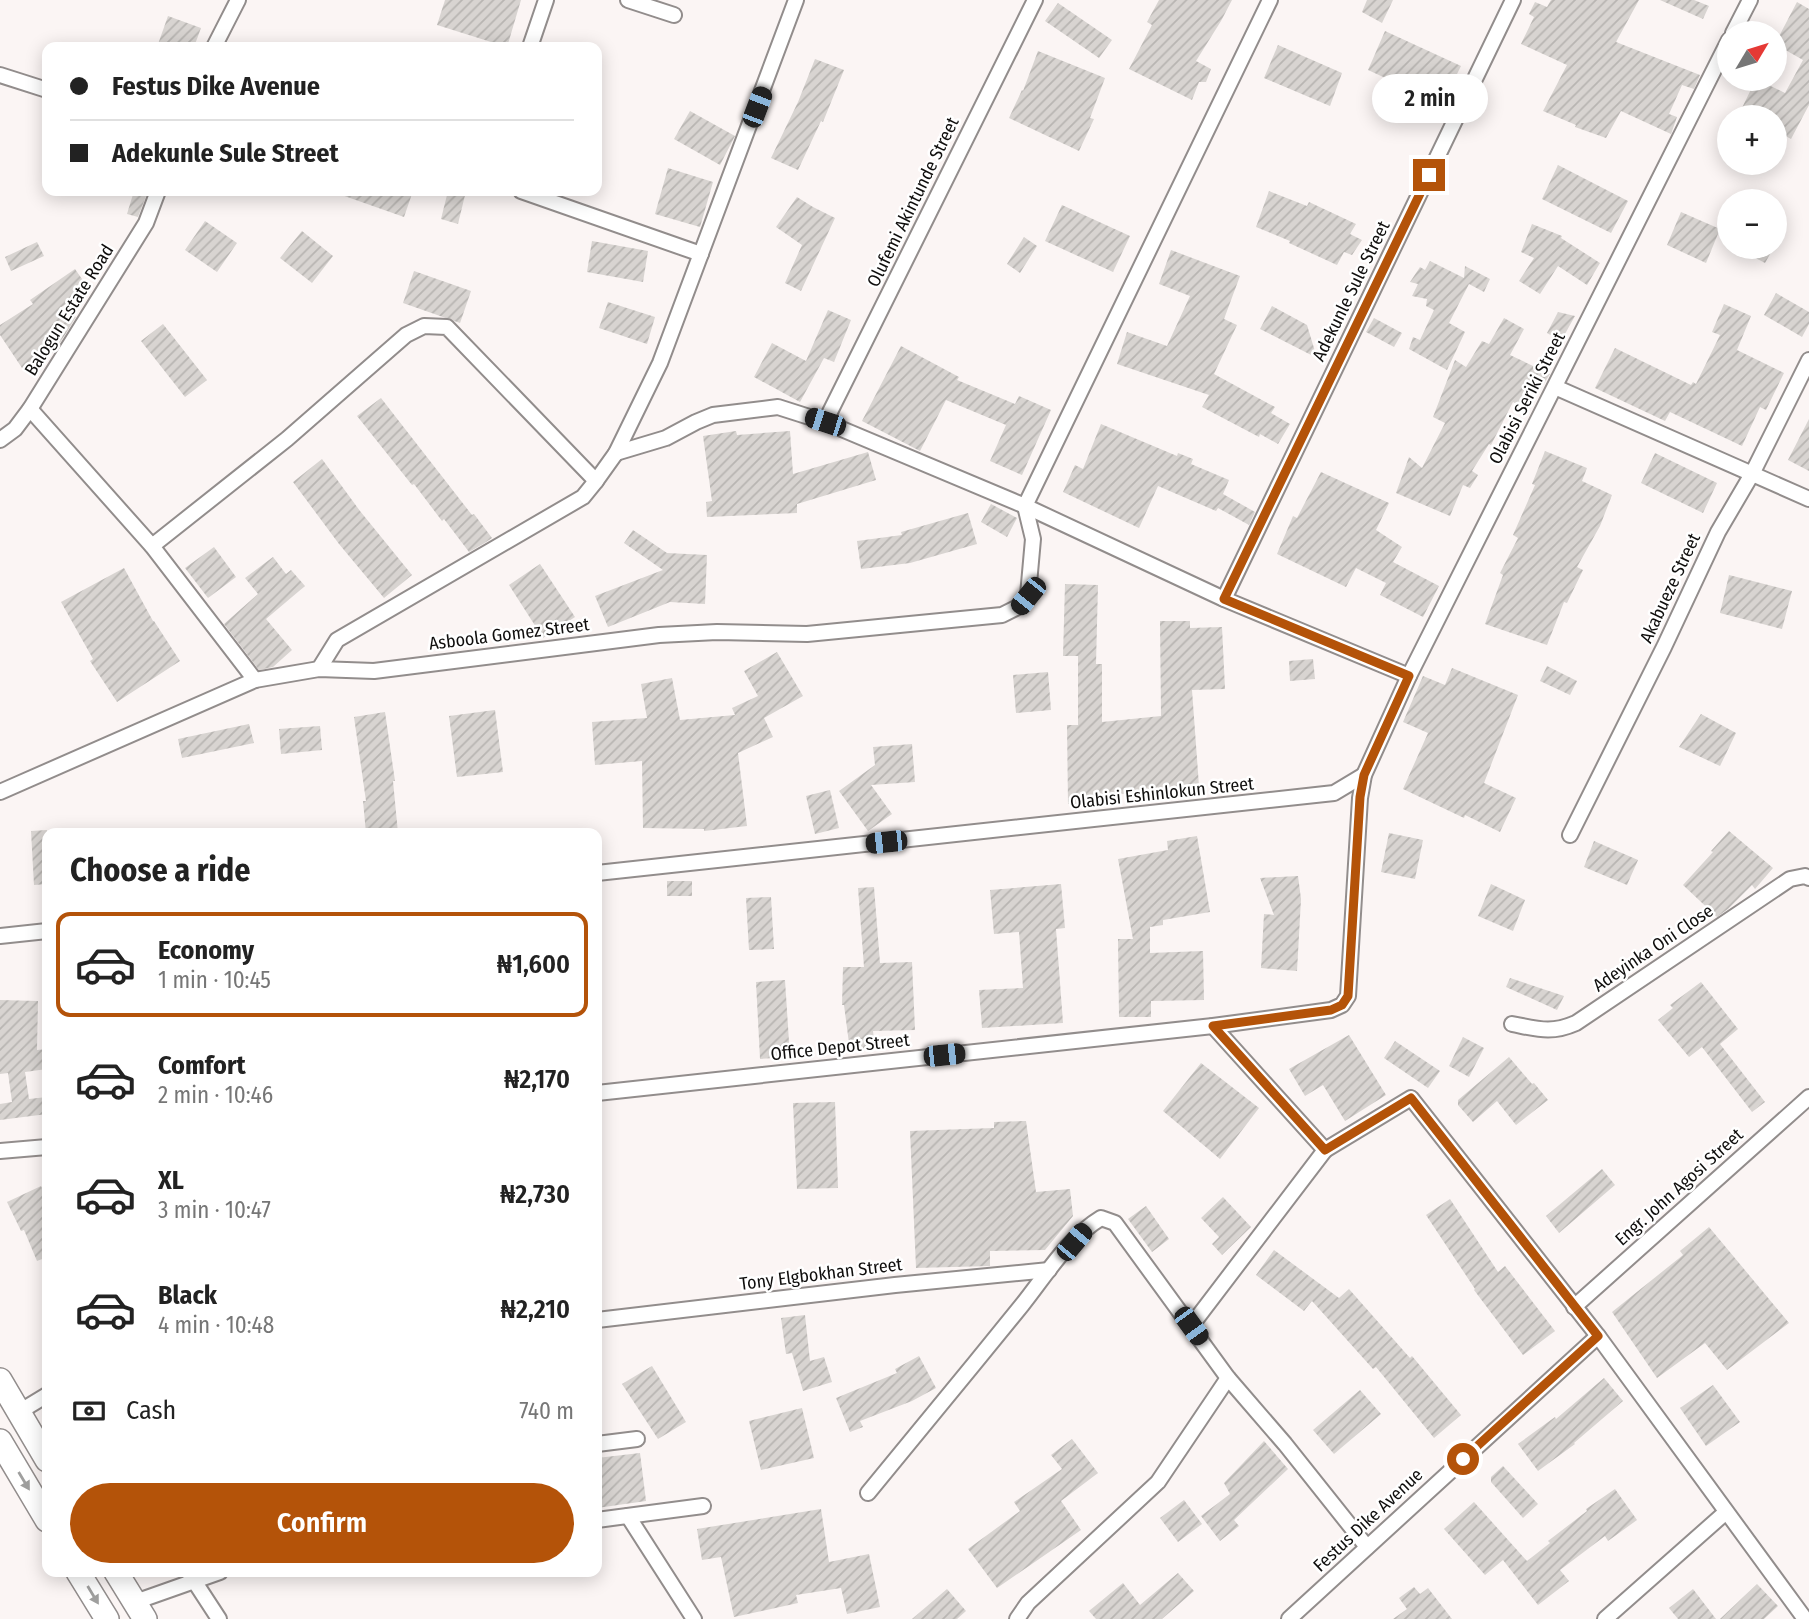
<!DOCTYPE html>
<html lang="en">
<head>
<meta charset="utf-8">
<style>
	body { margin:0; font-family:"Fira Sans Condensed",sans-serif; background:#f6f6f6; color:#222; height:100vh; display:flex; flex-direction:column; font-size:26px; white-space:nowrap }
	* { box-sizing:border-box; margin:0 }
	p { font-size:23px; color:#767676 }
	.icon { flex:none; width:38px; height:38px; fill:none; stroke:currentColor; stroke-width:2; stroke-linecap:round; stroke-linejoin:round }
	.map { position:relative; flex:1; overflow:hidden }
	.drawer { position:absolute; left:42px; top:828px; width:560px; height:749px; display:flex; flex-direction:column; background:#fff; border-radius:14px; box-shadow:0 4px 18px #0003 }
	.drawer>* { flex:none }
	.banner { position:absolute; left:42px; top:42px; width:560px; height:154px; border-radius:14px; box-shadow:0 4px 18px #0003; display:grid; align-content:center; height:154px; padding:0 28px; background:#fff }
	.needle { width:46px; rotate:52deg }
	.tools { position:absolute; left:1717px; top:21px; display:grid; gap:14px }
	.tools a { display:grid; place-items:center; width:70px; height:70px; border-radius:50%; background:#fff; box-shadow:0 4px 18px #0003; font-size:35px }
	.end { position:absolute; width:32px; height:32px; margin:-16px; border:9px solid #b45309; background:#fff; box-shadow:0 0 0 4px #fff }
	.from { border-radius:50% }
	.bubble { position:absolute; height:49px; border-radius:24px; background:#fff; box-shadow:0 4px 18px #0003; font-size:23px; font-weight:600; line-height:49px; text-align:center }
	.car { position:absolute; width:21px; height:42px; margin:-21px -10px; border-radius:9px; box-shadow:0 0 5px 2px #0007; background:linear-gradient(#222 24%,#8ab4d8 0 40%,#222 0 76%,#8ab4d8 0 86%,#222 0) }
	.banner b { display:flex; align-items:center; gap:24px; height:66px; font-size:26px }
	.banner b+b { border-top:2px solid #e0e0e0 }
	.banner i { width:18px; height:18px; background:#222 }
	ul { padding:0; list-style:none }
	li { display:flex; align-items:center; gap:21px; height:105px; margin:0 14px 10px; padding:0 14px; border:4px solid transparent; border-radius:14px }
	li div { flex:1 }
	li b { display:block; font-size:26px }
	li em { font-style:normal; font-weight:600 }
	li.current { border-color:#b45309 }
	li>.icon { width:63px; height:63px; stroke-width:1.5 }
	h2 { padding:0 28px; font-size:32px; line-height:84px }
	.pay { display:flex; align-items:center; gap:18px; height:77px; padding:0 28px; font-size:26px }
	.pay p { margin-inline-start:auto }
	.button { display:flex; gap:14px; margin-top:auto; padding:14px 28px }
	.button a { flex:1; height:80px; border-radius:42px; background:#b45309; color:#fff; font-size:28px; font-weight:600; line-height:80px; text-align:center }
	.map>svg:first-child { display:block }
</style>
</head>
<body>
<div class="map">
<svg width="1809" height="1619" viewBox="0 0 1809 1619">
	<defs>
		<pattern id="building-hatch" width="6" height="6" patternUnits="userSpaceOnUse" patternTransform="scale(1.75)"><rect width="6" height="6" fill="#d8d4d1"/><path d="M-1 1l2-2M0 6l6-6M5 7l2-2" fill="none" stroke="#b8b5b2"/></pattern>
	</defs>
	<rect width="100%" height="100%" fill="#fbf5f4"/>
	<g fill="url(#building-hatch)">
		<path d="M445,0H521L507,47L437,25Z"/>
		<path d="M1159,0H1232L1221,21L1196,61L1211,69L1206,82H1199L1192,100L1129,69L1152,25L1147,22Z"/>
		<path d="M1367,0H1393L1382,23L1362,12Z"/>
		<path d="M1551,0H1639L1616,42L1700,75L1694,89L1682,85L1669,114L1677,117L1671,134L1621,111L1606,138L1575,127L1576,125L1543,111L1567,65L1521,44L1534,17L1529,14L1535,2L1547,7Z"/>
		<path d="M1660,0H1694L1709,6L1703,19Z"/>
		<path d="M1797,2L1809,9V105L1791,139L1774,130V117H1751L1740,112L1756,79L1785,93L1803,60L1775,44Z"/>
		<path d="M1058,3L1112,40L1099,58L1045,21Z"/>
		<path d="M168,16L201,28L194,47H157Z"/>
		<path d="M1385,31L1461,66L1442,104L1368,70Z"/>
		<path d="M1278,45L1342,73L1330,106L1264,78Z"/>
		<path d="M1038,51L1105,78L1090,118L1094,119L1079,151L1009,118L1022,90L1023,91Z"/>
		<path d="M815,59L844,70L823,122L821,121L798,170L771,158L798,102Z"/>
		<path d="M690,111L735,136L720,165L674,139Z"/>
		<path d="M1558,165L1628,201L1611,233L1542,199Z"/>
		<path d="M668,168L713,182L700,227L655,214Z"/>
		<path d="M134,191H148L138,217L127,214Z"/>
		<path d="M336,191H413L404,217L336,193Z"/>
		<path d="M448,191H466L458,224L441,219Z"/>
		<path d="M1269,191L1307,206L1309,202L1356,224L1350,234L1362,240L1352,255L1344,252L1337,265L1289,243L1290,241L1256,227Z"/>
		<path d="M797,197L813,207L835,218L801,291L785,283L802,245L776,227Z"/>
		<path d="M1062,205L1130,236L1113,272L1045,241Z"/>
		<path d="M1681,212L1720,229L1706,263L1667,245Z"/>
		<path d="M205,221L237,243L217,272L185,250Z"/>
		<path d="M1532,224L1562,236L1561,238L1600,263L1587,285L1558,266L1540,294L1519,281L1534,258L1521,252Z"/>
		<path d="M302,231L333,256L312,283L280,258Z"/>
		<path d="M1024,237L1037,246L1020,273L1007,264Z"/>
		<path d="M592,241L648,251L643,282L587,272Z"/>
		<path d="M37,242L44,256L11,271L5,257Z"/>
		<path d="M1735,247H1774L1765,263Z"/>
		<path d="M1171,250L1240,276L1224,319L1237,325L1214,374L1275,407L1271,413L1290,424L1278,444L1260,434L1259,437L1202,407L1209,395L1117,364L1127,332L1167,346L1190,296L1159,284Z"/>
		<path d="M1430,261L1464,278L1465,266L1490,279L1484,292L1469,284L1449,323L1465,332L1447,370L1409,349L1413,337L1420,340L1434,310L1426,306L1427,299L1412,296L1418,284L1410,282L1420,267L1425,270Z"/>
		<path d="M75,269L89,289L60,308L76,317L55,351L24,371L0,335V325L33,304L30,300Z"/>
		<path d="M414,271L471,291L460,323L403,303Z"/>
		<path d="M1776,293L1809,312V324L1802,337L1764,315Z"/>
		<path d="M608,302L655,317L647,344L599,328Z"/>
		<path d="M1724,304L1751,316L1737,350L1784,373L1766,410L1760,407L1742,446L1670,412L1665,421L1595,388L1615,348L1691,385L1693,382L1696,384L1720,335L1712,332Z"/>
		<path d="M1272,306L1307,325L1317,358L1260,329Z"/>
		<path d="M828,310L851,320L834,362L824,358L800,402L754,377L772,343L806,361Z"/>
		<path d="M1558,312L1575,316L1561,341L1547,333Z"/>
		<path d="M1374,318L1402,333L1394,347L1366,332Z"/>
		<path d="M1504,318L1524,329L1510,355L1550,374L1527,410L1513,402L1491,445L1489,444L1472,471L1478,475L1470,488L1463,485L1450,516L1396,493L1409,457L1422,468L1445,423L1433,417L1455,360L1466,367L1482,341L1489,344Z"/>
		<path d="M163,324L207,380L185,397L141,341Z"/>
		<path d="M901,346L959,377L957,380L1015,404L1019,396L1051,410L1022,475L990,461L1006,425L946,400L920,451L862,421Z"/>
		<path d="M381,398L472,515L474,514L492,538L483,544L469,552L444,519L442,521L414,484L412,485L357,416Z"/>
		<path d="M1809,419V471L1788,460Z"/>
		<path d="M1101,424L1177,456L1178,453L1193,459L1191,464L1229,480L1223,494L1255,512L1249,525L1218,508L1216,511L1158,486L1139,528L1063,492L1075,465L1083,469Z"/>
		<path d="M736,431L737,435L790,431L793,474L868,452L876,480L797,504V513L707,517L706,502L712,501L703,436Z"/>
		<path d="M1545,451L1587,468L1582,481L1612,495L1600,526L1577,567L1583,570L1567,603L1564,602L1547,645L1485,624L1503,575L1500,573L1518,538L1513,535L1535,485L1532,484Z"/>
		<path d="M1655,453L1717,483L1703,513L1641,483Z"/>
		<path d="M322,459L360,511L412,575L384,598L339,544L293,482Z"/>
		<path d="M1321,472L1389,503L1376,530L1402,547L1393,562L1439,586L1423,617L1380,595L1386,583L1356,568L1346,587L1277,554L1293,516L1297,518Z"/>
		<path d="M991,504L1017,518L1007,537L981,522Z"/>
		<path d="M968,513L977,544L910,563L861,569L857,541L902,535L901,532Z"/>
		<path d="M633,530L667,553L707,555L705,604L670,602L608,627L595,596L663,570L624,543Z"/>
		<path d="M214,547L236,577L208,598L185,568Z"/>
		<path d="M273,557L286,574L291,570L305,586L266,619L292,650L273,667L259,670L224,624L258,594L245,578Z"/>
		<path d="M540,564L575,617L543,638L509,585Z"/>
		<path d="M124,568L153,621H154L180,661L117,702L90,661L93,659L61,602Z"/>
		<path d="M1729,575L1792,591L1782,629L1720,613Z"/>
		<path d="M1065,584L1098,585L1096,664H1102V722L1161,716L1160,621H1190V628L1222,627L1225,689L1192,690L1199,786L1157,789V791L1098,796V804H1068L1067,725H1078V656H1063Z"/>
		<path d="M777,652L803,696L764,718L773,737L738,753L747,826L704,831V829L643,828L642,761L595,765L592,722L647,718L641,684L672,678L680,720L735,715L732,708L758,696L744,671Z"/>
		<path d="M1313,659L1315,679L1290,681L1289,661Z"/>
		<path d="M1547,666L1577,681L1570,695L1540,681Z"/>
		<path d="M1452,668L1518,695L1484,783L1516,798L1500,832L1465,815L1464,818L1403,789L1428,733L1403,722L1423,676L1445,685Z"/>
		<path d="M1048,672L1051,710L1016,713L1013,675Z"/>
		<path d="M495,710L503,772L457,777L449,716Z"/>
		<path d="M385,712L395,781H393L398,833H366L363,801H366L354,717Z"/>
		<path d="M1701,714L1736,733L1720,766L1679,747Z"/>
		<path d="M249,724L254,743L182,758L178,739Z"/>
		<path d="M320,726L322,750L281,754L279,729Z"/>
		<path d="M912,744L915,782L871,785L892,814L868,831L839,791L875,765L873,747Z"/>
		<path d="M830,790L839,828L815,834L806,796Z"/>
		<path d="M47,830V884L34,885L31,831Z"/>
		<path d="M1729,831L1773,868L1755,889L1752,885L1728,909L1717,917L1683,885L1713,852L1711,851Z"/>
		<path d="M1389,833L1423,840L1415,879L1381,872Z"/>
		<path d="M1197,836L1210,912L1163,920V925L1150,927V953L1203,951L1204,1000L1151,1001V1017H1119L1118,939H1133L1118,859L1168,850L1167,841Z"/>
		<path d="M1594,841L1638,860L1627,885L1584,867Z"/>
		<path d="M1298,876L1301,899L1297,971L1261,968L1264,914L1274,915L1260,878Z"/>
		<rect x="667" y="881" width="25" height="15"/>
		<path d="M1061,884L1065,928L1056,929L1063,1023L982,1028L979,990L1023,988L1019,932L994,934L990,890Z"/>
		<path d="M1491,884L1525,900L1513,931L1478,916Z"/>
		<path d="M874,887L880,963L912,962L915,1030L873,1031L875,1048L850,1051L844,1005H842L843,967H864L858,888Z"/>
		<path d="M771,897L774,949L749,950L746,898Z"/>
		<path d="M1510,978L1564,996L1557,1010L1506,987Z"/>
		<path d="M785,980L790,1057L760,1059L756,982Z"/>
		<path d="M1701,982L1738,1029L1720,1044L1765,1102L1752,1112L1702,1047L1689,1057L1658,1020L1673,1008L1670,1005Z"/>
		<path d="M0,1000L38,1001L37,1050L47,1049V1069L25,1072L29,1099L47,1097V1114L0,1120V1104L12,1102L8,1073L0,1074Z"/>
		<path d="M1349,1035L1386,1095L1345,1121L1323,1085L1305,1096L1289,1069Z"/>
		<path d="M1463,1037L1484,1048L1469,1077L1449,1066Z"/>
		<path d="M1395,1041L1440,1071L1428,1088L1384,1058Z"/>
		<path d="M1509,1057L1532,1084L1534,1083L1548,1100L1516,1125L1497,1101L1473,1122L1458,1105V1100Z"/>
		<path d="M1201,1063L1259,1108L1220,1159L1163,1111Z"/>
		<path d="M835,1102L838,1188L797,1189L793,1103Z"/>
		<path d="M1026,1121L1036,1192L1070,1189L1073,1216L1045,1250L990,1251V1266L916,1268L910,1131L994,1128V1122Z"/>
		<path d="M1602,1169L1615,1185L1559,1233L1546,1216Z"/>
		<path d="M41,1186L47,1199V1257L37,1261L24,1230L21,1231L7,1202Z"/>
		<path d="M1223,1197L1251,1227L1222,1255L1212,1244L1219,1237L1201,1218Z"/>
		<path d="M1450,1199L1498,1272L1505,1266L1555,1331L1523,1355L1474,1290L1475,1289L1426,1215Z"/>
		<path d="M1146,1206L1169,1239L1152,1252L1128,1219Z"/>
		<path d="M1709,1227L1789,1323L1727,1370L1705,1343L1657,1378L1612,1312L1683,1255L1680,1251Z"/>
		<path d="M1274,1250L1339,1298L1349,1289L1410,1358L1412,1356L1461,1415L1434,1438L1376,1367L1373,1369L1312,1301L1304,1311L1256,1275Z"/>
		<path d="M805,1315L810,1361L824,1357L832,1382L803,1391L792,1353L786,1354L781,1318Z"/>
		<path d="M919,1356L936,1388L912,1401L860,1421L863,1427L850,1432L836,1398L897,1373L895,1369Z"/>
		<path d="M652,1366L686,1422L658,1439L622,1384Z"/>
		<path d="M1604,1378L1623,1401L1574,1443L1575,1444L1538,1471L1518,1444L1555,1417L1556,1419Z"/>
		<path d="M1713,1385L1740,1422L1706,1446L1680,1408Z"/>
		<path d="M1360,1390L1381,1414L1334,1454L1313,1430Z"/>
		<path d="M802,1408L814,1458L761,1470L749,1421Z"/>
		<path d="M1072,1439L1098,1473L1061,1501L1081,1530L997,1588L968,1549L1020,1511L1014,1502L1062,1469L1051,1455Z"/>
		<path d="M1264,1441L1288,1469L1234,1520L1239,1526L1220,1541L1201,1516L1230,1494L1224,1483Z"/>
		<path d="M640,1453L646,1501L597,1508V1458Z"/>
		<path d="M1503,1466L1538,1504L1523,1518L1491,1482V1477Z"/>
		<path d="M1615,1489L1637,1520L1608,1541L1605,1536L1560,1570L1569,1581L1538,1605L1503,1560L1485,1575L1444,1529L1474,1502L1527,1561L1550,1543L1548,1541L1587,1511L1586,1509Z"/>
		<path d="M1184,1500L1202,1524L1178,1542L1160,1518Z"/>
		<path d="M821,1509L829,1562L869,1554L880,1607L847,1614L841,1588L796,1595L798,1603L734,1617L721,1557L702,1560L697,1529Z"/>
		<path d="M1178,1573L1194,1591L1162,1619H1096L1089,1611L1123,1583L1140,1605Z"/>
		<path d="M1757,1584L1778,1606L1764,1619H1720Z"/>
		<path d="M1414,1587L1420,1594L1428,1588L1452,1619H1393L1407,1609L1399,1598Z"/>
		<path d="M947,1589L966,1611L957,1619H912Z"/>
		<path d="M1693,1589L1716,1619H1678L1669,1608Z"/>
	</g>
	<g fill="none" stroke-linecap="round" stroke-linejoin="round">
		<g stroke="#928d8c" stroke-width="18">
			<g id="minor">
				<path d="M628,0L674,15"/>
				<path d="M1733,33L1750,0"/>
				<path d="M214,47L238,0"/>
				<path d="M530,47L546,0"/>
				<path d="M0,75L47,90"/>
				<path d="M521,191L701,254"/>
				<path d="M1555,387L1809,499"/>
				<path d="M30,409L152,546L255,680"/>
				<path d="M825,422L1035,0"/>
				<path d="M0,440L15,429L30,409L146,223L158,191"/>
				<path d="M616,453L666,438L696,422L713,415L778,407L825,422L1025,506L1224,599L1409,676"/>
				<path d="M152,546L287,439L406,335L424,326L447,327L596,481"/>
				<path d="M1224,599L1513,0"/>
				<path d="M319,669L337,640L583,497L596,481L616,453L660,363L796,0"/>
				<path d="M0,792L255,680L319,669L374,671L659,635L717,632L807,634L1002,615L1018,607L1028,595L1033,539L1025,506L1270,0"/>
				<path d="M1570,835L1664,647L1718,532L1752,474L1809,360"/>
				<path d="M597,873L1334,793L1364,775"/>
				<path d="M0,936L47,931"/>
				<path d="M1512,1024C1538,1029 1551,1034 1576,1023L1790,879L1805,876L1809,878"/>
				<path d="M1213,1026L1325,1150L1411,1098L1598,1336L1805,1619"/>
				<path d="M597,1093L1213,1026L1331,1010L1342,1005L1348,996L1360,798L1364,775L1409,676L1729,40"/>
				<path d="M0,1151L47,1147"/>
				<path d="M1574,1307L1809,1097"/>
				<path d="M597,1320L895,1285L1049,1270"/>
				<path d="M1191,1326L1325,1150"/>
				<path d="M19,1412L47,1395"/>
				<path d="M597,1444L637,1439"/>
				<path d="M868,1493C919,1431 971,1368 1022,1305C1046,1275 1068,1238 1101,1218L1115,1223L1228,1378L1285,1444L1367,1547"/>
				<path d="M628,1516L694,1619"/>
				<path d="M597,1520L703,1506"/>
				<path d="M189,1573L219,1619"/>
				<path d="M135,1602L220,1572"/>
				<path d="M1017,1619L1028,1603L1158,1482L1228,1378"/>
				<path d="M1289,1619L1598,1336"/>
				<path d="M1605,1619L1726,1512"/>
			</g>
		</g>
		<g stroke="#928d8c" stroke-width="26">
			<g id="trunk">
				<path d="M0,1380L47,1460"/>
				<path d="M0,1441L47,1520"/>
				<path d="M78,1572L107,1619"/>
				<path d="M116,1572L145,1619"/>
			</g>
		</g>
		<use href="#minor" stroke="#fff" stroke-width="14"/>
		<use href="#trunk" stroke="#fff" stroke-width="23"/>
	</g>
	<defs><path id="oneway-solid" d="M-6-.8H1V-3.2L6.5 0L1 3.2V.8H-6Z" transform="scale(1.75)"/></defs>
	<g fill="#9f9f9e">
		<use href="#oneway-solid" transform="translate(24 1481) rotate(59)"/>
		<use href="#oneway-solid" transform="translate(93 1595) rotate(59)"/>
	</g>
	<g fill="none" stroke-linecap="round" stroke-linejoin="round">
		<path stroke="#b45309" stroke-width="9" d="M1429,175L1224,599L1409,676L1364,775L1360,797L1348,996L1342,1005L1331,1010L1213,1026L1325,1150L1411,1098L1598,1336L1463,1459"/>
	</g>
	<g text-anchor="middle" stroke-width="5" stroke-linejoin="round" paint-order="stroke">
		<g font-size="18" fill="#0f0e0d" stroke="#fff">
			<text transform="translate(913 202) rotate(-64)" y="6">Olufemi Akintunde Street</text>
			<text transform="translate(1351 291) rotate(-64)" y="6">Adekunle Sule Street</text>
			<text transform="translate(69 310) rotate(-58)" y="6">Balogun Estate Road</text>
			<text transform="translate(1527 398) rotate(-63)" y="6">Olabisi Seriki Street</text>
			<text transform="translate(1670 588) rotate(-65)" y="6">Akabueze Street</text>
			<text transform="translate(509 634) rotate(-7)" y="6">Asboola Gomez Street</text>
			<text transform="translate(1162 793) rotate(-6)" y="6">Olabisi Eshinlokun Street</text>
			<text transform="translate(1653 948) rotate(-34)" y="6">Adeyinka Oni Close</text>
			<text transform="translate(840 1047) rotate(-6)" y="6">Office Depot Street</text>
			<text transform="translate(1679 1187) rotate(-42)" y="6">Engr. John Agosi Street</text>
			<text transform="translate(821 1274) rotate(-7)" y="6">Tony Elgbokhan Street</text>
			<text transform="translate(1368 1520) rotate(-43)" y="6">Festus Dike Avenue</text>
		</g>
	</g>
</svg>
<div class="tools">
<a><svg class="needle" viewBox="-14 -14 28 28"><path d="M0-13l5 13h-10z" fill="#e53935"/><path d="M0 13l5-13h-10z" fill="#767676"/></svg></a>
<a>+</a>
<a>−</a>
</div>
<i class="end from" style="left:1463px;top:1459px"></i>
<i class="end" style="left:1429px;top:175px"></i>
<div class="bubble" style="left:1372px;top:74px;width:116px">2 min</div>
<i class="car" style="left:757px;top:107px;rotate:21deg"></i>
<i class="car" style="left:825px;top:422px;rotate:288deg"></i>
<i class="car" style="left:1028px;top:596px;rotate:219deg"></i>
<i class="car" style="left:886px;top:842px;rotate:264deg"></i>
<i class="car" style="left:944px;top:1055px;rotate:84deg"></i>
<i class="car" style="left:1074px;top:1242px;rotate:40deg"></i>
<i class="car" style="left:1191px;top:1326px;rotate:144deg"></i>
<div class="banner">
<b><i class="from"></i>Festus Dike Avenue</b>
<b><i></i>Adekunle Sule Street</b>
</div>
<section class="drawer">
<h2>Choose a ride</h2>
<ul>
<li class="current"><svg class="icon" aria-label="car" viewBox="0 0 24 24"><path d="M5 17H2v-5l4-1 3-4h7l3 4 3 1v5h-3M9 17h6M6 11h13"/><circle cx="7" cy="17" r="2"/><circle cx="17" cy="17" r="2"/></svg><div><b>Economy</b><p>1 min · 10:45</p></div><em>₦1,600</em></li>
<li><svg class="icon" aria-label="car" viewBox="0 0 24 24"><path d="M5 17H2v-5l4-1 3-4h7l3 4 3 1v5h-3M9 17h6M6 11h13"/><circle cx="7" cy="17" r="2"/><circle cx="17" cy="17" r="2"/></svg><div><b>Comfort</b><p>2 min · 10:46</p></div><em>₦2,170</em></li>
<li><svg class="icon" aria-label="car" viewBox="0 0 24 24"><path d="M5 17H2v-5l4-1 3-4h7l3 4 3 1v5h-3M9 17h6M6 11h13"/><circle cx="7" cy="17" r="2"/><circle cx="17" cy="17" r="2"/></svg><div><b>XL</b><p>3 min · 10:47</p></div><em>₦2,730</em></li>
<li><svg class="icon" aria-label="car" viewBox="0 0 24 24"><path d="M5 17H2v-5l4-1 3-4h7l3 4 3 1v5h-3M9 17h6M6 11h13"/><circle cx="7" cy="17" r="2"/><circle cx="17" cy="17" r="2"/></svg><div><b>Black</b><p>4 min · 10:48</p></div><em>₦2,210</em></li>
</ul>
<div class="pay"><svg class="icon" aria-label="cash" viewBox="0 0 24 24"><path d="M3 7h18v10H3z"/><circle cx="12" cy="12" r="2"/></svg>Cash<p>740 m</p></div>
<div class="button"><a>Confirm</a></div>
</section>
</div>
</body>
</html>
